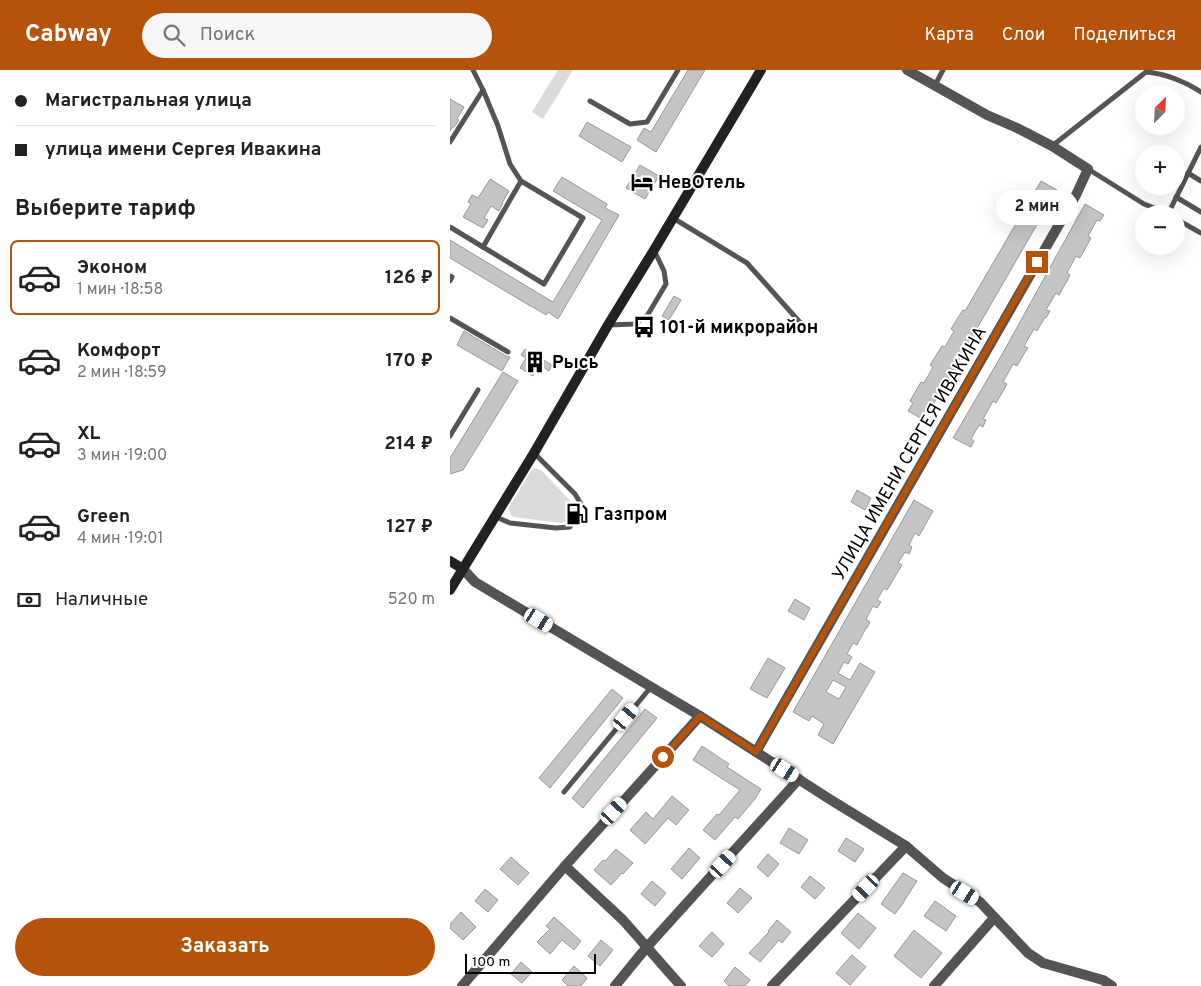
<!DOCTYPE html>
<html lang="ru">
<head>
<meta charset="utf-8">
<style>
	body { margin:0; font-family:Overpass,sans-serif; background:#f6f6f6; color:#222; height:100vh; display:flex; flex-direction:column; font-size:19px; white-space:nowrap }
	* { box-sizing:border-box; margin:0 }
	p { font-size:16px; color:#767676 }
	.icon { flex:none; width:28px; height:28px; fill:none; stroke:currentColor; stroke-width:2; stroke-linecap:round; stroke-linejoin:round }
	.map { position:relative; flex:1; overflow:hidden }
	.panel { display:flex; flex-direction:column; background:#fff; width:450px }
	.panel>* { flex:none }
	.banner { display:grid; align-content:center; height:110px; padding:0 15px; background:#fff }
	.needle { width:32px; rotate:24deg }
	.tools { position:absolute; left:685px; top:15px; display:grid; gap:10px }
	.tools a { display:grid; place-items:center; width:50px; height:50px; border-radius:50%; background:#fff; box-shadow:0 5px 20px #0002; font-size:25px }
	.scale { position:absolute; left:15px; bottom:12px; width:131px; box-sizing:border-box; padding-left:5px; border:2px solid #000; border-top:0; font-size:14px; line-height:18px; white-space:nowrap; color:#000; -webkit-text-stroke:4px #fff; paint-order:stroke }
	.end { position:absolute; width:22px; height:22px; margin:-11px; border:6px solid #b45309; background:#fff; box-shadow:0 0 0 2px #fff }
	.from { border-radius:50% }
	.bubble { position:absolute; height:35px; border-radius:18px; background:#fff; box-shadow:0 5px 20px #0002; font-size:16px; font-weight:700; line-height:35px; text-align:center }
	.car { position:absolute; width:15px; height:30px; margin:-15px -8px; border-radius:6px; box-shadow:0 0 4px 1px #0007; background:linear-gradient(#fff 24%,#345 0 40%,#fff 0 76%,#345 0 86%,#fff 0) }
	.banner b { display:flex; align-items:center; gap:18px; height:48px; font-size:19px }
	.banner b+b { border-top:1px solid #e0e0e0 }
	.banner i { width:12px; height:12px; background:#222 }
	ul { padding:0; list-style:none }
	li { display:flex; align-items:center; gap:15px; height:75px; margin:0 10px 8px; padding:0 5px; border:2px solid transparent; border-radius:8px }
	li div { flex:1 }
	li b { display:block; font-size:19px }
	li em { font-style:normal; font-weight:700 }
	li.active { border-color:#b45309 }
	li>.icon { width:45px; height:45px; stroke-width:1.5 }
	h2 { padding:0 15px; font-size:22px; line-height:60px }
	.pay { display:flex; align-items:center; gap:12px; height:55px; padding:0 15px; font-size:19px }
	.pay p { margin-inline-start:auto }
	.action { display:flex; gap:10px; margin-top:auto; padding:10px 15px }
	.action a { flex:1; height:58px; border-radius:30px; background:#b45309; color:#fff; font-size:20px; font-weight:700; line-height:58px; text-align:center }
	header { display:flex; align-items:center; gap:30px; box-sizing:border-box; height:70px; padding:0 25px; background:#b45309; color:#fff }
	header strong { font-size:24px }
	nav { display:flex; gap:28px; margin-inline-start:auto; font-size:18px }
	.search { width:350px; height:45px; background:#f6f6f6; display:flex; align-items:center; gap:12px; box-sizing:border-box; padding:0 18px; border-radius:28px; color:#767676; font-size:19px }
	main { display:flex; flex:1; min-height:0 }
	.map>svg:first-child { display:block }
</style>
</head>
<body>
<header>
<strong>Cabway</strong>
<div class="search"><svg class="icon" aria-label="search" viewBox="0 0 24 24"><circle cx="10" cy="10" r="6"/><path d="M15 15l6 6"/></svg>Поиск</div>
<nav><a>Карта</a><a>Слои</a><a>Поделиться</a></nav>
</header>
<main>
<section class="panel">
<div class="banner">
<b><i class="from"></i>Магистральная улица</b>
<b><i></i>улица имени Сергея Ивакина</b>
</div>
<h2>Выберите тариф</h2>
<ul>
<li class="active"><svg class="icon" aria-label="car" viewBox="0 0 24 24"><path d="M5 17H2v-5l4-1 3-4h7l3 4 3 1v5h-3M9 17h6M6 11h13"/><circle cx="7" cy="17" r="2"/><circle cx="17" cy="17" r="2"/></svg><div><b>Эконом</b><p>1 мин · 18:58</p></div><em>126 ₽</em></li>
<li><svg class="icon" aria-label="car" viewBox="0 0 24 24"><path d="M5 17H2v-5l4-1 3-4h7l3 4 3 1v5h-3M9 17h6M6 11h13"/><circle cx="7" cy="17" r="2"/><circle cx="17" cy="17" r="2"/></svg><div><b>Комфорт</b><p>2 мин · 18:59</p></div><em>170 ₽</em></li>
<li><svg class="icon" aria-label="car" viewBox="0 0 24 24"><path d="M5 17H2v-5l4-1 3-4h7l3 4 3 1v5h-3M9 17h6M6 11h13"/><circle cx="7" cy="17" r="2"/><circle cx="17" cy="17" r="2"/></svg><div><b>XL</b><p>3 мин · 19:00</p></div><em>214 ₽</em></li>
<li><svg class="icon" aria-label="car" viewBox="0 0 24 24"><path d="M5 17H2v-5l4-1 3-4h7l3 4 3 1v5h-3M9 17h6M6 11h13"/><circle cx="7" cy="17" r="2"/><circle cx="17" cy="17" r="2"/></svg><div><b>Green</b><p>4 мин · 19:01</p></div><em>127 ₽</em></li>
</ul>
<div class="pay"><svg class="icon" aria-label="cash" viewBox="0 0 24 24"><path d="M3 7h18v10H3z"/><circle cx="12" cy="12" r="2"/></svg>Наличные<p>520 m</p></div>
<div class="action"><a>Заказать</a></div>
</section>
<div class="map">
<svg width="751" height="916" viewBox="0 0 751 916">
	<rect width="100%" height="100%" fill="#fff"/>
	<g fill="#dbdbdb">
		<path d="M108,0H123L93,49L82,42Z"/>
		<path d="M84,398L91,400L124,435C124,443 120,452 111,453L64,447C60,445 59,442 59,437L82,399Z"/>
	</g>
	<g fill="#c4c4c4" stroke="#989898" fill-rule="evenodd">
		<path d="M238,0H255L206,82L187,70L194,58L201,62Z"/>
		<path d="M0,29L14,37L7,49L9,50L4,57H3L0,61Z"/>
		<path d="M137,52L181,77L172,92L129,66Z"/>
		<path d="M190,95L209,106L195,129L176,118Z"/>
		<path d="M112,107L157,134L155,138L169,145L108,249L98,242L96,245L83,237H82L0,188V170L103,232L152,150L103,121Z"/>
		<path d="M40,109L59,121L52,133H53L49,141L41,136L34,148L38,150L33,158L13,147L21,134L18,132L22,125L28,128Z"/>
		<path d="M591,111L607,120L474,350L458,341L463,333L460,331L471,312L474,313L483,297L480,295L492,276L495,277L504,261L501,259L509,246L513,240L515,241Z"/>
		<path d="M635,134L654,145L650,151L647,150L638,166L641,168L630,188L626,186L617,203L620,205L617,211L609,225L606,223L596,240L600,241L596,248L595,247L587,261L584,259L574,276L578,278L574,284L567,296L563,294L553,312L557,314L553,321L546,333L543,331L533,349L536,350L533,357L529,355L521,369L524,371L521,377L503,368L554,281Z"/>
		<path d="M224,226L231,230L219,250L212,246Z"/>
		<path d="M14,261L56,286L60,287L52,301L7,275Z"/>
		<path d="M75,279L102,295L99,301L90,295L83,306L70,298L76,288L71,285Z"/>
		<path d="M53,302L68,311L13,400L0,404V388Z"/>
		<path d="M407,420L421,428L415,440L401,432Z"/>
		<path d="M464,430L483,441L469,466L465,463L459,475L462,477L459,484L455,482L448,493L452,495L437,520L434,518L427,530L431,532L427,538L423,536L416,549L420,552L417,558H416L407,575L403,573L397,584L402,587L398,594L394,592L388,603L400,610L410,593L425,602L383,674L368,665L374,654L362,646L359,651L343,642ZM383,610L396,617L389,629L376,622Z"/>
		<path d="M345,529L360,538L354,550L338,541Z"/>
		<path d="M318,588L335,598L317,628L300,619Z"/>
		<path d="M162,619L173,628L100,718L89,708Z"/>
		<path d="M195,639L207,648L133,738L122,728Z"/>
		<path d="M252,676L279,694L277,697L311,719L305,729L288,749L285,747L265,770L253,760L267,744L269,745L290,720L243,690Z"/>
		<path d="M222,726L239,740L226,755L218,748L195,774L180,760L196,742L203,749Z"/>
		<path d="M339,758L358,770L349,784L330,773Z"/>
		<path d="M396,768L414,779L405,792L388,781Z"/>
		<path d="M239,778L250,788L232,809L221,799Z"/>
		<path d="M166,779L183,793L173,804L172,803L161,815L144,800L153,790L155,791Z"/>
		<path d="M318,784L329,794L318,807L307,797Z"/>
		<path d="M61,787L79,803L68,815L50,799Z"/>
		<path d="M453,803L467,811L454,831V832L445,844L431,834Z"/>
		<path d="M360,806L375,818L365,829L351,817Z"/>
		<path d="M202,811L216,823L205,836L191,824Z"/>
		<path d="M290,818L302,828L288,843L277,833Z"/>
		<path d="M35,819L48,830L38,842L25,831Z"/>
		<path d="M485,831L506,846L496,861L474,846Z"/>
		<path d="M11,842L26,857L13,870L0,858V854Z"/>
		<path d="M408,843L426,858L409,879L391,863Z"/>
		<path d="M104,847L131,871L124,880L112,870L100,884L87,872L100,859L96,856Z"/>
		<path d="M327,850L341,862L332,873L329,870L310,892L299,883L319,862L318,861Z"/>
		<path d="M464,860L492,883L471,908L444,886Z"/>
		<path d="M262,862L274,874L262,887L249,876Z"/>
		<path d="M151,870L163,880L150,896L138,886Z"/>
		<path d="M402,885L416,897L400,915L386,903Z"/>
		<path d="M71,892L82,902L72,913L61,904Z"/>
		<path d="M124,896L137,908L131,916H118L112,910Z"/>
		<path d="M285,897L300,910L295,916H279L274,911Z"/>
	</g>
	<g fill="none" stroke-linecap="round" stroke-linejoin="round">
		<g stroke="#545454" stroke-width="5">
			<path d="M485,15L493,0"/>
			<path d="M33,20L48,56L60,94L71,111L33,177L94,214L133,148L71,111"/>
			<path d="M140,31L180,54L197,52L228,0"/>
			<path d="M0,72L33,20L23,0"/>
			<path d="M602,76L696,2C714,3 736,12 751,22"/>
			<path d="M638,99L694,134L717,143"/>
			<path d="M738,103L751,111"/>
			<path d="M726,127L751,142"/>
			<path d="M718,144L751,77"/>
			<path d="M223,148L297,193L355,258"/>
			<path d="M726,149L751,163"/>
			<path d="M0,157L33,177"/>
			<path d="M0,206L2,207L0,211"/>
			<path d="M0,248L58,282"/>
			<path d="M159,255L184,254L197,246L216,214L214,201L204,180"/>
			<path d="M0,366L28,320"/>
			<path d="M46,447L60,453L106,458L120,457L131,434L125,424L84,383"/>
			<path d="M114,722L201,617"/>
		</g>
		<g stroke="#545454" stroke-width="10">
			<path d="M13,499L25,512L250,646L381,730L456,776L493,808L530,832L578,883L593,893L653,910L662,916"/>
			<path d="M306,682L626,125L638,99L602,76L567,58L537,45L457,0"/>
			<path d="M115,796L173,850L231,916"/>
			<path d="M12,916L115,796L250,646"/>
			<path d="M165,916L196,878L349,709"/>
			<path d="M322,916L456,776"/>
			<path d="M484,916L544,848"/>
		</g>
		<g stroke="#212121" stroke-width="10">
			<path d="M0,491L13,499"/>
			<path d="M0,520L84,383L158,255L204,180L311,0"/>
		</g>
	</g>
	<g fill="none" stroke-linecap="round" stroke-linejoin="round">
		<path stroke="#b45309" stroke-width="6" d="M213,687L250,646L306,682L587,192"/>
	</g>
	<defs>
		<g id="hotel-bare" transform="scale(1.725)"><path d="M-6-4.5h1.5V1H6V5H4.5V3h-9V5H-6ZM-4 0a1.8 1.8 0 1 1 3.6 0ZM.5 0V-2.5h3Q6-2.5 6 0Z" fill="#000" stroke="#fff" stroke-width="2.5" paint-order="stroke"/></g>
		<g id="bus-bare" transform="scale(1.725)"><path d="M-5-6H5V4H4V6H2V4H-2V6H-4V4H-5ZM-3.5-4V0h7V-4ZM-3.5 1.2v1.5H-2V1.2ZM2 1.2v1.5H3.5V1.2Z" fill="#000" stroke="#fff" stroke-width="2.5" paint-order="stroke"/></g>
		<g id="building-bare" transform="scale(1.725)"><path d="M-4-6H4V6H1V3H-1V6H-4ZM-2.5-4.3h1.7v1.8h-1.7ZM.8-4.3h1.7v1.8H.8ZM-2.5-1h1.7V.8h-1.7ZM.8-1h1.7V.8H.8Z" fill="#000" stroke="#fff" stroke-width="2.5" paint-order="stroke"/></g>
		<g id="fuel-bare" transform="scale(1.725)"><path d="M-5.5-6h7V0h2V4h1.3V-2.5L3-4.5l.8-.8L6-3V5H2.5V1h-1V6h-7ZM-4.2-4.7v3.2H.2V-4.7Z" fill="#000" stroke="#fff" stroke-width="2.5" paint-order="stroke"/></g>
	</defs>
	<g fill-rule="evenodd">
		<use href="#hotel-bare" x="192" y="112"/>
		<use href="#bus-bare" x="194" y="257"/>
		<use href="#building-bare" x="85" y="292"/>
		<use href="#fuel-bare" x="127" y="444"/>
	</g>
	<g text-anchor="middle" stroke-width="4" stroke-linejoin="round" paint-order="stroke">
		<g font-size="18" font-weight="bold" fill="#000" stroke="#fff" text-anchor="start">
			<text x="208" y="118">НевОтель</text>
			<text x="210" y="263">101-й микрорайон</text>
			<text x="102" y="298">Рысь</text>
			<text x="144" y="450">Газпром</text>
		</g>
		<g font-size="18" fill="#000" stroke="#fff">
			<text transform="translate(459 383) rotate(-60)" y="6">УЛИЦА ИМЕНИ СЕРГЕЯ ИВАКИНА</text>
		</g>
	</g>
</svg>
<div class="tools">
<a><svg class="needle" viewBox="-14 -14 28 28"><path d="M0-13l5 13h-10z" fill="#e53935"/><path d="M0 13l5-13h-10z" fill="#767676"/></svg></a>
<a>+</a>
<a>−</a>
</div>
<div class="scale">100 m</div>
<i class="end from" style="left:213px;top:687px"></i>
<i class="end" style="left:587px;top:192px"></i>
<div class="bubble" style="left:546px;top:120px;width:82px">2 мин</div>
<i class="car" style="left:89px;top:550px;rotate:121deg"></i>
<i class="car" style="left:176px;top:647px;rotate:40deg"></i>
<i class="car" style="left:335px;top:700px;rotate:123deg"></i>
<i class="car" style="left:164px;top:741px;rotate:42deg"></i>
<i class="car" style="left:273px;top:794px;rotate:42deg"></i>
<i class="car" style="left:416px;top:818px;rotate:223deg"></i>
<i class="car" style="left:515px;top:823px;rotate:121deg"></i>
</div>
</main>
</body>
</html>
